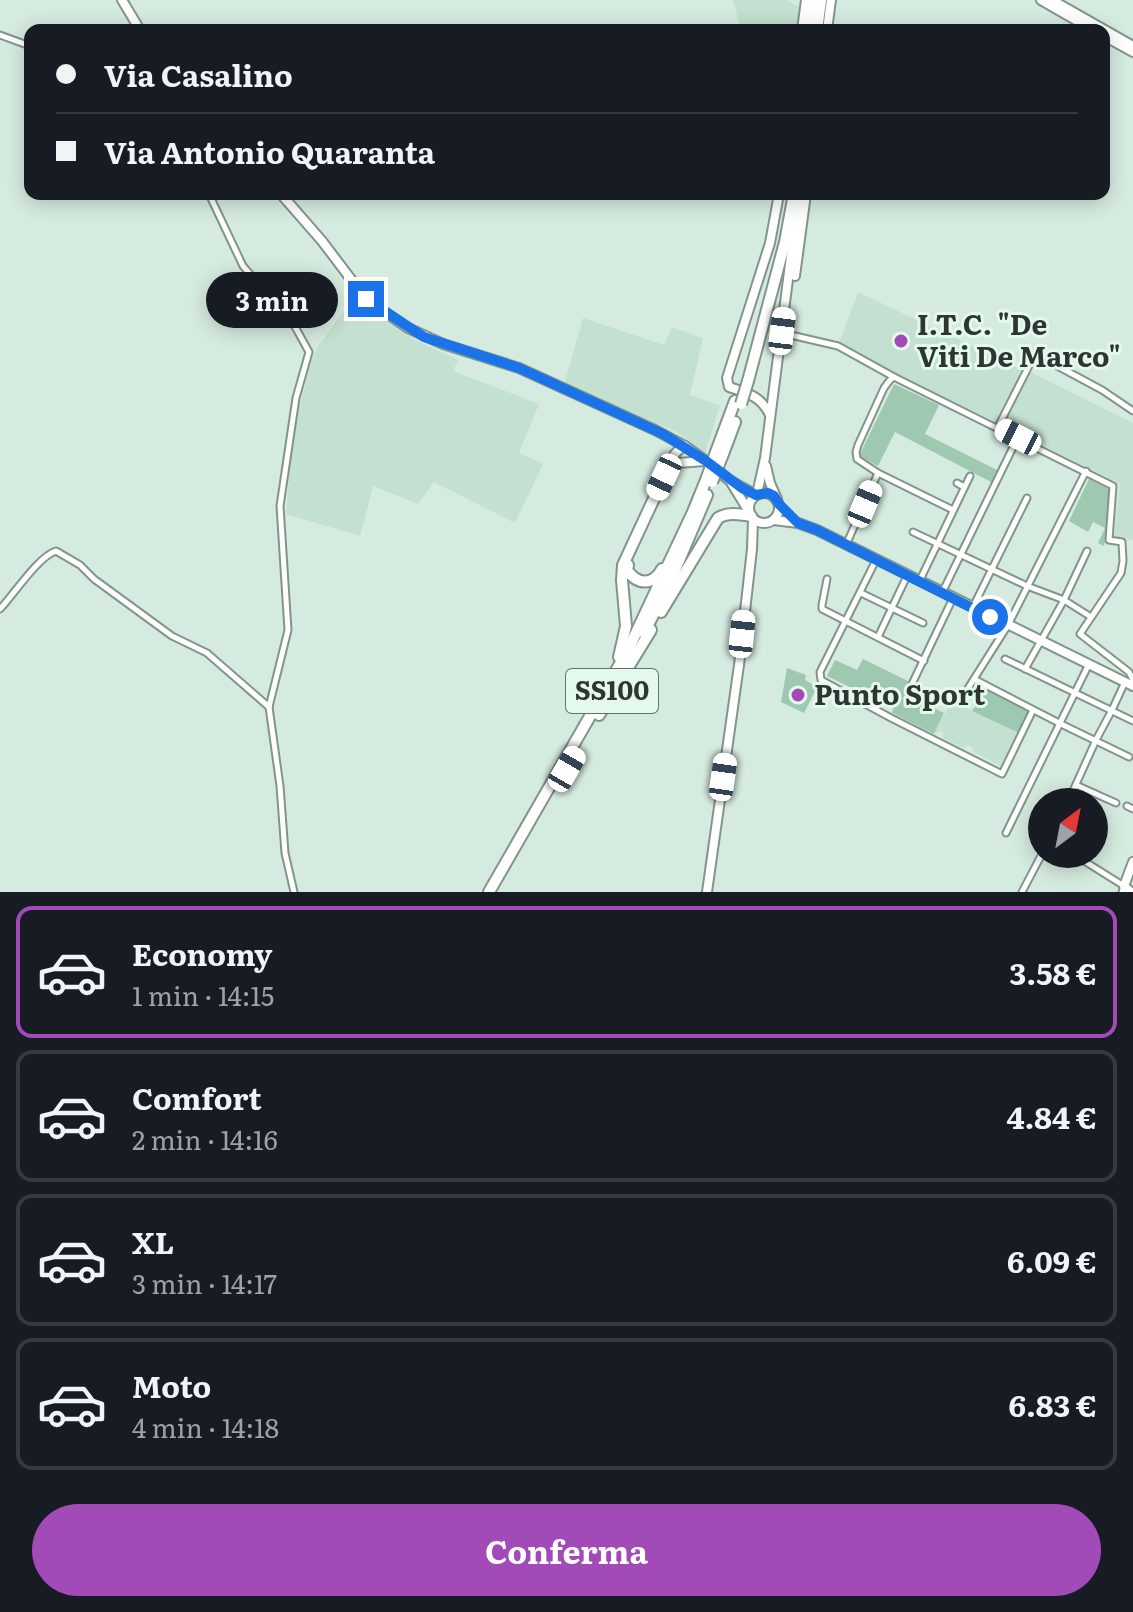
<!DOCTYPE html>
<html lang="it">
<head>
<meta charset="utf-8">
<style>
	body { margin:0; font-family:Literata,serif; background:#20242c; color:#f1f3f6; height:100vh; display:flex; flex-direction:column; font-size:30px; white-space:nowrap }
	* { box-sizing:border-box; margin:0 }
	p { font-size:26px; color:#9ea1a6 }
	.icon { flex:none; width:44px; height:44px; fill:none; stroke:currentColor; stroke-width:2; stroke-linecap:round; stroke-linejoin:round }
	.map { position:relative; height:892px; overflow:hidden }
	.sheet { display:flex; flex-direction:column; background:#171b24; flex:1 }
	.sheet>* { flex:none }
	.hud { position:absolute; left:24px; top:24px; width:1086px; height:176px; border-radius:16px; box-shadow:0 4px 20px #0003; display:grid; align-content:center; height:176px; padding:0 32px; background:#171b24 }
	.needle { width:52px; rotate:32deg }
	.controls { position:absolute; left:1028px; top:788px; display:grid; gap:16px }
	.controls a { display:grid; place-items:center; width:80px; height:80px; border-radius:50%; background:#171b24; box-shadow:0 4px 20px #0003; font-size:40px }
	.end { position:absolute; width:36px; height:36px; margin:-18px; border:10px solid #1a73e8; background:#fff; box-shadow:0 0 0 4px #fff }
	.from { border-radius:50% }
	.bubble { position:absolute; height:56px; border-radius:28px; background:#171b24; box-shadow:0 4px 20px #0003; font-size:26px; font-weight:700; line-height:56px; text-align:center }
	.car { position:absolute; width:24px; height:48px; margin:-24px -12px; border-radius:10px; box-shadow:0 0 6px 2px #0007; background:linear-gradient(#fff 24%,#345 0 40%,#fff 0 76%,#345 0 86%,#fff 0) }
	.hud b { display:flex; align-items:center; gap:28px; height:76px; font-size:30px }
	.hud b+b { border-top:2px solid #363941 }
	.hud i { width:20px; height:20px; background:#f1f3f6 }
	ul { padding:14px 0 0; list-style:none }
	li { display:flex; align-items:center; gap:24px; height:132px; margin:0 16px 12px; padding:0 16px; border:4px solid #363941; border-radius:16px }
	li div { flex:1 }
	li b { display:block; font-size:30px }
	li em { font-style:normal; font-weight:700 }
	li.on { border-color:#a24bb8 }
	li>.icon { width:72px; height:72px; stroke-width:1.5 }
	.primary-button { display:flex; gap:16px; margin-top:auto; padding:16px 32px }
	.primary-button a { flex:1; height:92px; border-radius:48px; background:#a24bb8; color:#fff; font-size:32px; font-weight:700; line-height:92px; text-align:center }
	.map>svg:first-child { display:block }
</style>
</head>
<body>
<div class="map">
<svg width="1133" height="892" viewBox="0 0 1133 892">
	<rect width="100%" height="100%" fill="#d6ebdf"/>
	<g fill="#c4e0d0">
		<path d="M733,0H787L800,8L797,30H741Z"/>
		<path d="M858,292L1022,370L996,422L838,346Z"/>
		<path d="M356,294L390,324L417,341L458,360L453,371L539,404L519,453L543,464L515,523L434,482L418,504L373,486L360,536L286,514L292,439L311,361L317,348Z"/>
		<path d="M583,318L664,345L672,327L703,338L690,395L720,406L705,453L675,431L564,385Z"/>
		<path d="M1030,372L1133,423V540L1114,537L1120,484L1004,426Z"/>
		<path d="M952,700L972,711L1019,733L1001,766L973,752V748L968,745L964,748L943,738V733L940,731L934,734Z"/>
	</g>
	<g fill="#9fc8b1">
		<path d="M894,384L939,405L925,434L999,471L993,483L895,432L878,466L859,456Z"/>
		<path d="M1089,479L1111,490L1104,546L1098,543L1105,528L1093,522L1088,532L1069,521Z"/>
		<path d="M863,659L908,681L920,701L944,713L934,734L892,713L893,708L827,676L835,660L857,670Z"/>
		<path d="M787,668L806,675L805,680L817,687L804,713L781,702Z"/>
		<path d="M986,690L1029,711L1019,733L972,711Z"/>
	</g>
	<g fill="none" stroke-linecap="round" stroke-linejoin="round">
		<g stroke="#82958a" stroke-width="9">
			<g id="street">
				<path d="M0,35L30,46"/>
				<path d="M209,194L243,266L293,323L309,352L296,398L280,506L288,630L269,707L280,786L285,853L294,892"/>
				<path d="M795,336L838,346L894,377L1113,486L1109,540L1122,542L1123,561L1121,573L1080,634L1129,672L1133,680"/>
				<path d="M894,377L890,380L884,388L858,445L856,452L857,459L878,473L953,510"/>
				<path d="M998,427L1035,354L1102,390L1133,411"/>
				<path d="M957,483L964,487"/>
				<path d="M913,532L1027,586L1064,600L1091,617"/>
				<path d="M846,545L878,473"/>
				<path d="M876,560L820,672L821,680L891,718L1002,774L1033,710"/>
				<path d="M827,579L822,605V609L924,661"/>
				<path d="M920,580L970,476"/>
				<path d="M861,593L923,623"/>
				<path d="M942,593L1018,437"/>
				<path d="M973,607L1027,498"/>
				<path d="M0,609C14,594 39,556 56,551L80,565L94,579L172,636L207,653L269,707"/>
				<path d="M878,637L907,576"/>
				<path d="M1005,659L1133,721"/>
				<path d="M1025,669L1064,600L1087,551"/>
				<path d="M974,679L1061,724L1129,757"/>
				<path d="M912,684L953,598"/>
				<path d="M960,701L1008,625L1086,471"/>
				<path d="M1076,785L1116,803"/>
				<path d="M1068,802L1096,740L1112,710L1125,682"/>
				<path d="M1127,806L1133,809"/>
				<path d="M1006,833L1089,664"/>
				<path d="M1094,837L1099,840"/>
				<path d="M1073,854L1124,886L1122,892"/>
				<path d="M1022,892L1042,854"/>
			</g>
		</g>
		<g stroke="#82958a" stroke-width="12">
			<g id="secondary">
				<path d="M122,0L140,30"/>
				<path d="M1041,0L1093,30"/>
				<path d="M1052,0L1133,46"/>
				<path d="M802,30L806,0"/>
				<path d="M827,30L831,0"/>
				<path d="M1104,36L1133,52"/>
				<path d="M281,194L322,241L366,299L408,328L443,344L519,368L655,430L685,446L706,461L729,480L756,495"/>
				<path d="M795,276L806,194"/>
				<path d="M770,415C761,396 747,393 729,387L727,378L770,243L779,194"/>
				<path d="M766,466L770,483L777,499"/>
				<path d="M666,473C670,461 672,453 685,446"/>
				<path d="M664,477L678,463L705,461"/>
				<path d="M732,484L748,510"/>
				<circle cx="764" cy="508" r="15"/>
				<path d="M757,494L765,458L799,194"/>
				<path d="M774,520L798,523L817,530L1133,686"/>
				<path d="M707,892L739,665L752,549L753,519"/>
				<path d="M1131,892L1124,886L1133,862"/>
			</g>
		</g>
		<g stroke="#82958a" stroke-width="14">
			<g id="highway">
				<path d="M810,30L814,0"/>
				<path d="M817,30L821,0"/>
				<path d="M748,381L785,242L794,194"/>
				<path d="M716,452L735,401"/>
				<path d="M723,454L735,422"/>
				<path d="M628,565L627,570C637,585 653,586 662,569"/>
				<path d="M661,612L718,518C728,512 739,514 751,516"/>
				<path d="M644,633L672,577L707,495"/>
				<path d="M619,657L626,626L622,580L623,565L664,477"/>
				<path d="M599,715L651,630"/>
				<path d="M489,892L628,650L693,512L706,480"/>
			</g>
		</g>
		<use href="#street" stroke="#fff" stroke-width="5"/>
		<use href="#secondary" stroke="#fff" stroke-width="8"/>
		<use href="#highway" stroke="#fff" stroke-width="10"/>
		<g stroke="#82958a" stroke-width="14" stroke-linecap="butt">
			<g id="highway-bridge">
				<path d="M741,404L748,381"/>
				<path d="M706,480L716,452"/>
				<path d="M712,482L723,454"/>
			</g>
		</g>
		<use href="#highway-bridge" stroke="#fff" stroke-width="10"/>
	</g>
	<g fill="none" stroke-linecap="round" stroke-linejoin="round">
		<path stroke="#1a73e8" stroke-width="10" d="M366,299L424,337L519,368L663,434L706,461L742,488L756,495L768,493L774,496L779,504L798,523L817,530L990,617"/>
	</g>
	<g fill="#a24bb8" stroke="#e3f9ec" stroke-width="3">
		<circle cx="901" cy="341" r="8"/>
		<circle cx="798" cy="695" r="8"/>
	</g>
	<g text-anchor="middle" stroke-width="6" stroke-linejoin="round" paint-order="stroke">
		<rect fill="#e3f9ec" stroke="#647069" stroke-width="2" x="566" y="669" width="92" height="44" rx="6"/>
		<g font-size="26" font-weight="bold" fill="#2d3631">
			<text x="612" y="700">SS100</text>
		</g>
		<g font-size="28" font-weight="bold" fill="#2d3631" stroke="#e3f9ec" text-anchor="start">
			<text x="917" y="335">I.T.C. "De<tspan x="917" dy="32">Viti De Marco"</tspan></text>
			<text x="814" y="705">Punto Sport</text>
		</g>
	</g>
</svg>
<div class="controls">
<a><svg class="needle" viewBox="-14 -14 28 28"><path d="M0-13l5 13h-10z" fill="#e53935"/><path d="M0 13l5-13h-10z" fill="#9ea1a6"/></svg></a>
</div>
<i class="end from" style="left:990px;top:617px"></i>
<i class="end" style="left:366px;top:299px"></i>
<div class="bubble" style="left:206px;top:272px;width:132px">3 min</div>
<i class="car" style="left:782px;top:331px;rotate:7deg"></i>
<i class="car" style="left:1018px;top:437px;rotate:297deg"></i>
<i class="car" style="left:664px;top:477px;rotate:205deg"></i>
<i class="car" style="left:865px;top:504px;rotate:23deg"></i>
<i class="car" style="left:742px;top:634px;rotate:6deg"></i>
<i class="car" style="left:567px;top:769px;rotate:30deg"></i>
<i class="car" style="left:723px;top:777px;rotate:8deg"></i>
<div class="hud">
<b><i class="from"></i>Via Casalino</b>
<b><i></i>Via Antonio Quaranta</b>
</div>
</div>
<section class="sheet">
<ul>
<li class="on"><svg class="icon" aria-label="car" viewBox="0 0 24 24"><path d="M5 17H2v-5l4-1 3-4h7l3 4 3 1v5h-3M9 17h6M6 11h13"/><circle cx="7" cy="17" r="2"/><circle cx="17" cy="17" r="2"/></svg><div><b>Economy</b><p>1 min · 14:15</p></div><em>3.58 €</em></li>
<li><svg class="icon" aria-label="car" viewBox="0 0 24 24"><path d="M5 17H2v-5l4-1 3-4h7l3 4 3 1v5h-3M9 17h6M6 11h13"/><circle cx="7" cy="17" r="2"/><circle cx="17" cy="17" r="2"/></svg><div><b>Comfort</b><p>2 min · 14:16</p></div><em>4.84 €</em></li>
<li><svg class="icon" aria-label="car" viewBox="0 0 24 24"><path d="M5 17H2v-5l4-1 3-4h7l3 4 3 1v5h-3M9 17h6M6 11h13"/><circle cx="7" cy="17" r="2"/><circle cx="17" cy="17" r="2"/></svg><div><b>XL</b><p>3 min · 14:17</p></div><em>6.09 €</em></li>
<li><svg class="icon" aria-label="car" viewBox="0 0 24 24"><path d="M5 17H2v-5l4-1 3-4h7l3 4 3 1v5h-3M9 17h6M6 11h13"/><circle cx="7" cy="17" r="2"/><circle cx="17" cy="17" r="2"/></svg><div><b>Moto</b><p>4 min · 14:18</p></div><em>6.83 €</em></li>
</ul>
<div class="primary-button"><a>Conferma</a></div>
</section>
</body>
</html>
